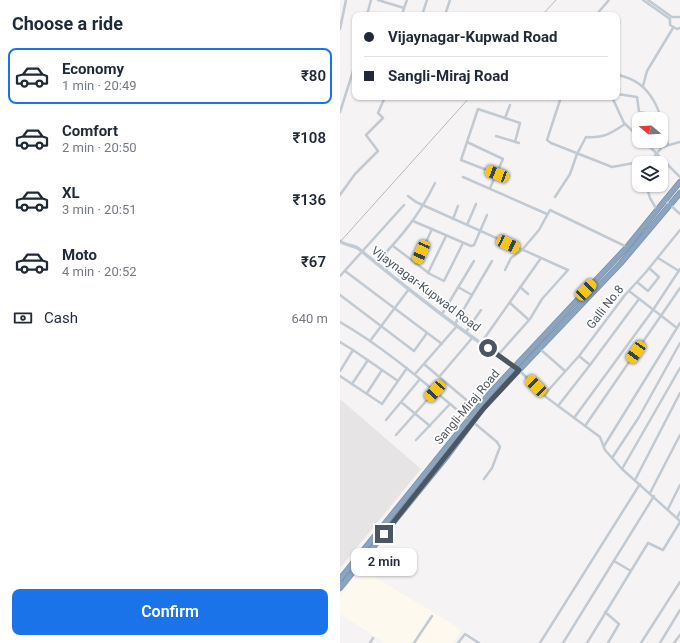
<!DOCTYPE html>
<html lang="en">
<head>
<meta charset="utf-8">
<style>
	body { margin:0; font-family:Roboto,sans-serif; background:#f6f6f7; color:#1f2937; height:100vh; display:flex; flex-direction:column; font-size:15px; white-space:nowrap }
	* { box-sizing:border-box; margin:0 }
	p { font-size:13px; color:#747a83 }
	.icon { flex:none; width:22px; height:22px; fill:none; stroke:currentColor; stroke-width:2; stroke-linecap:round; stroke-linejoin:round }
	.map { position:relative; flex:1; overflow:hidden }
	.details { display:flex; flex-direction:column; background:#fff; width:340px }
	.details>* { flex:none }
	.banner { position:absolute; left:12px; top:12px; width:268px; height:88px; border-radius:8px; box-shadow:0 1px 3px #0004; display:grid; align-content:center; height:88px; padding:0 12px; background:#fff }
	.needle { width:26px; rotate:288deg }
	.tools { position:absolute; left:292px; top:112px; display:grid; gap:8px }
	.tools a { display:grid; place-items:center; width:36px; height:36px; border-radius:8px; background:#fff; box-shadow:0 1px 3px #0004; font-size:20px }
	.end { position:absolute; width:18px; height:18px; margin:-9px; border:5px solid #4a5661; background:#fff; box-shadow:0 0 0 2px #fff }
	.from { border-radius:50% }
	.bubble { position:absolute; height:28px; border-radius:8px; background:#fff; box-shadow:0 1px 3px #0004; font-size:13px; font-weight:600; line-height:28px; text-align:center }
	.car { position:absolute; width:12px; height:24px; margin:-12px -6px; border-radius:5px; box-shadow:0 0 3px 1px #0007; background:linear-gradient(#f5c518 24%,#345 0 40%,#f5c518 0 76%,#345 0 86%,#f5c518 0) }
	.banner b { display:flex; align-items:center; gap:14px; height:38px; font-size:15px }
	.banner b+b { border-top:1px solid #e0e1e3 }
	.banner i { width:10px; height:10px; background:#1f2937 }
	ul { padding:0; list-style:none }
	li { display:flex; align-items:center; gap:12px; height:56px; margin:0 8px 6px; padding:0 4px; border:2px solid transparent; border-radius:8px }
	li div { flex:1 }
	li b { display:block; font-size:15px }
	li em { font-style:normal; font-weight:600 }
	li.selected { border-color:#1a73e8 }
	li>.icon { width:36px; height:36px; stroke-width:1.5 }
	h2 { padding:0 12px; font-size:18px; line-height:48px }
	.pay { display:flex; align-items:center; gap:10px; height:44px; padding:0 12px; font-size:15px }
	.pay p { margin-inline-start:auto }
	.action { display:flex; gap:8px; margin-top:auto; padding:8px 12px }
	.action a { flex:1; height:46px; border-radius:8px; background:#1a73e8; color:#fff; font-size:16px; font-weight:600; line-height:46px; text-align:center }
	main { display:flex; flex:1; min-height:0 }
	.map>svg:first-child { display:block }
</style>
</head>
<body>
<main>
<section class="details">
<h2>Choose a ride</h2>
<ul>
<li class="selected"><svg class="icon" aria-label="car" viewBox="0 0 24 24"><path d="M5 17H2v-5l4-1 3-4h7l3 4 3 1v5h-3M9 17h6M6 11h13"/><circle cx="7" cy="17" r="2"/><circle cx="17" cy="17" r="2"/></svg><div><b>Economy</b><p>1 min · 20:49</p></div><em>₹80</em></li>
<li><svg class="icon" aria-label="car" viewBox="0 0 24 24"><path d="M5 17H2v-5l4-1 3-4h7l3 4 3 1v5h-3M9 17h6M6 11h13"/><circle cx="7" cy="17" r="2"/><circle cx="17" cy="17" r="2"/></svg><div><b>Comfort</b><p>2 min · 20:50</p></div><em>₹108</em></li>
<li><svg class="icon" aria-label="car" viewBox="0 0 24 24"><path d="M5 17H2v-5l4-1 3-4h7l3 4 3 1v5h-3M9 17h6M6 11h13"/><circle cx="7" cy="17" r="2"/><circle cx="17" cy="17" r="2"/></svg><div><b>XL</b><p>3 min · 20:51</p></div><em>₹136</em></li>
<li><svg class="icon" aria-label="car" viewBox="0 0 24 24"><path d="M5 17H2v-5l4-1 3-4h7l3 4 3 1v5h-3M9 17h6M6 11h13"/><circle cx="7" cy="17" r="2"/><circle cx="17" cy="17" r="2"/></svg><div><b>Moto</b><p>4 min · 20:52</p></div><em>₹67</em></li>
</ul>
<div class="pay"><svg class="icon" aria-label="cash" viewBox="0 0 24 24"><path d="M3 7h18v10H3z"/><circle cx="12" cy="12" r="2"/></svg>Cash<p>640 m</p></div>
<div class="action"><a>Confirm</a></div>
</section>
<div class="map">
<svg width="340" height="643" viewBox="0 0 340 643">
	<rect width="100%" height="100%" fill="#f5f3f3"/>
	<path fill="#fdf9ef" d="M19,567L122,630L113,643H45L0,614V598Z"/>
	<path fill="#e6e4e5" d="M0,399L81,469L0,568Z"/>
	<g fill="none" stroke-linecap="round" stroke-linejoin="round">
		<g stroke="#7690ad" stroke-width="6">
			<g id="highway">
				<path d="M0,579L151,392L287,247L340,182"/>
				<path d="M0,588L108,455L143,408L281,263L340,193"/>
			</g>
		</g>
		<g stroke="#c1cad2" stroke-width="2.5">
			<path d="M38,0L64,8L67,0"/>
			<path d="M303,0L330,19V25L337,29L340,28"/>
			<path d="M308,0L332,17H340"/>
			<path d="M27,15L31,0"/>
			<path d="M62,15L64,8"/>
			<path d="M82,15L87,0"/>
			<path d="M105,15L110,0"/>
			<path d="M256,15L269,0"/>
			<path d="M0,29L6,0"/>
			<path d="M277,77L278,75C314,82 321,114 328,145"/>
			<path d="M303,86L307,71L333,28"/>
			<path d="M277,94L297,97L299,112L321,116"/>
			<path d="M221,97L207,140L211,143L272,167L310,160"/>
			<path d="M272,97L284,123L299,137"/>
			<path d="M0,112L15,65"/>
			<path d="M165,118L170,105"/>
			<path d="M156,136L179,143"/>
			<path d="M304,141L340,177"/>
			<path d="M127,142L163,159L150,188"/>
			<path d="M309,163L322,147L340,142"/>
			<path d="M157,174L121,160L138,109L180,123L175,142"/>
			<path d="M123,177L207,214"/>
			<path d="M306,185L310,198L317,210"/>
			<path d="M0,195L15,174L38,151L26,135L43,118L38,113L45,97"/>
			<path d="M68,196L76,202L228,270L202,299L190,319L158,355"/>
			<path d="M215,197L230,174L237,154L246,137C264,138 270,134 285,124"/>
			<path d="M325,200L340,214"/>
			<path d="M113,219L118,206"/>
			<path d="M73,221L131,246L134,245L147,215"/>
			<path d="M127,225L136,204"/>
			<path d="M53,246L90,274L104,281L123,243"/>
			<path d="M318,258L339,271"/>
			<path d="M36,263C61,237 79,216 95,183"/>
			<path d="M76,264L92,229"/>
			<path d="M165,270L171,258L182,250L199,230L210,210L287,247"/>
			<path d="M5,271L102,344"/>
			<path d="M88,273L106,236"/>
			<path d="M0,276L64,205"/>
			<path d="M297,282L308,291L319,277L309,268"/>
			<path d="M118,287L132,295"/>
			<path d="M180,287L188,294"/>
			<path d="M289,291L337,328"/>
			<path d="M0,295L74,351L87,333"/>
			<path d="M170,303L189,320"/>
			<path d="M102,314L134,261"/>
			<path d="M0,322C47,349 87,385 128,419"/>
			<path d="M115,324L152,261"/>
			<path d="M126,332L141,310"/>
			<path d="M30,341L69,289"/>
			<path d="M0,342L13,350L0,371"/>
			<path d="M141,343L201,258"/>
			<path d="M200,349L225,371"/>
			<path d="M13,350L58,381"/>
			<path d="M84,364L137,409"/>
			<path d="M250,365L299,299"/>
			<path d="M179,370L206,397L260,437L265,450L282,469L340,521"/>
			<path d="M75,374L117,326"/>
			<path d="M0,376L42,404L67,368"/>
			<path d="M99,377L133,337"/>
			<path d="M12,384L28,360"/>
			<path d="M27,393L42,370"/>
			<path d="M204,395L239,356L285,295L306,272L340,230"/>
			<path d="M61,402L90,426"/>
			<path d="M218,406L250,365L239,356"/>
			<path d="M234,418L313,310L340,269"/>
			<path d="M46,420L80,379"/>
			<path d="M133,422L157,442L160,447L152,468L144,479"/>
			<path d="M245,426L340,288"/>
			<path d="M56,435L95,391"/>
			<path d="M76,440L110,404"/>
			<path d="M264,446L340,323"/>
			<path d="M272,458L299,417L340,343"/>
			<path d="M282,469L340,368"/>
			<path d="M295,480L340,393"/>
			<path d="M310,493L340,435"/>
			<path d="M328,509L340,485"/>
			<path d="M337,518L340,512"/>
			<path d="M274,561L291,571"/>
			<path d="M265,612L279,624L268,643"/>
			<path d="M30,643L33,638"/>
			<path d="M74,643L92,616"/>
			<path d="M118,643L125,634L139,643"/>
			<path d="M200,643L300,484"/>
			<path d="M223,643L314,496"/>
			<path d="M247,643L308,543L323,550L340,522"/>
			<path d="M301,643L340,582"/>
			<path d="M320,643L340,610"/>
			<path d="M334,643L340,635"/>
		</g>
		<path stroke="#c1cbd6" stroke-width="3.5" d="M0,241C6,246 14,245 19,249C70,291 122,332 177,368"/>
		<use href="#highway" stroke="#8ba5c1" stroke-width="4.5"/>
		<g stroke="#b5b8bd" stroke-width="1">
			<path d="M202,15L216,0"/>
			<path d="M0,242L130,97"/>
		</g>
	</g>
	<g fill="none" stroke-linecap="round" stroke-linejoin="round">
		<path stroke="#4a5661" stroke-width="5" d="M44,534L144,408L179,370L148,348"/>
	</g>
	<g text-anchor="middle" stroke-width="3.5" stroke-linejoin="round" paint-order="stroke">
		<g font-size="12" fill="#4a5661" stroke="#fff">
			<text transform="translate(86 289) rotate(37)" y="4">Vijaynagar-Kupwad Road</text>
			<text transform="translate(265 307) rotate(-52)" y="4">Galli No.8</text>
			<text transform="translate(127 407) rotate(-50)" y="4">Sangli-Miraj Road</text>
		</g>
	</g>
</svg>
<div class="tools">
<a><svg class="needle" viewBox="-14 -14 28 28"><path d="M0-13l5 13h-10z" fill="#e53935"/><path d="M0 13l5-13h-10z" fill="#747a83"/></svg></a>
<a><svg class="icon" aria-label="layers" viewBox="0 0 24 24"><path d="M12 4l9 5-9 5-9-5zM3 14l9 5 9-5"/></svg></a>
</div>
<i class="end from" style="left:148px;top:348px"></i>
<i class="end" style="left:44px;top:534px"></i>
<div class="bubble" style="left:11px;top:548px;width:66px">2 min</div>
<i class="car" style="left:157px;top:174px;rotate:291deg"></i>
<i class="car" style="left:168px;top:244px;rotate:115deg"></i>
<i class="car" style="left:81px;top:252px;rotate:204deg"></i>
<i class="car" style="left:246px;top:290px;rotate:44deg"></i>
<i class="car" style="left:296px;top:352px;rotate:215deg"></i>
<i class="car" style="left:196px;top:386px;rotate:315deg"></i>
<i class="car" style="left:95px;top:391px;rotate:222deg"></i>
<div class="banner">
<b><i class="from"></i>Vijaynagar-Kupwad Road</b>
<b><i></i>Sangli-Miraj Road</b>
</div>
</div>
</main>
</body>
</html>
